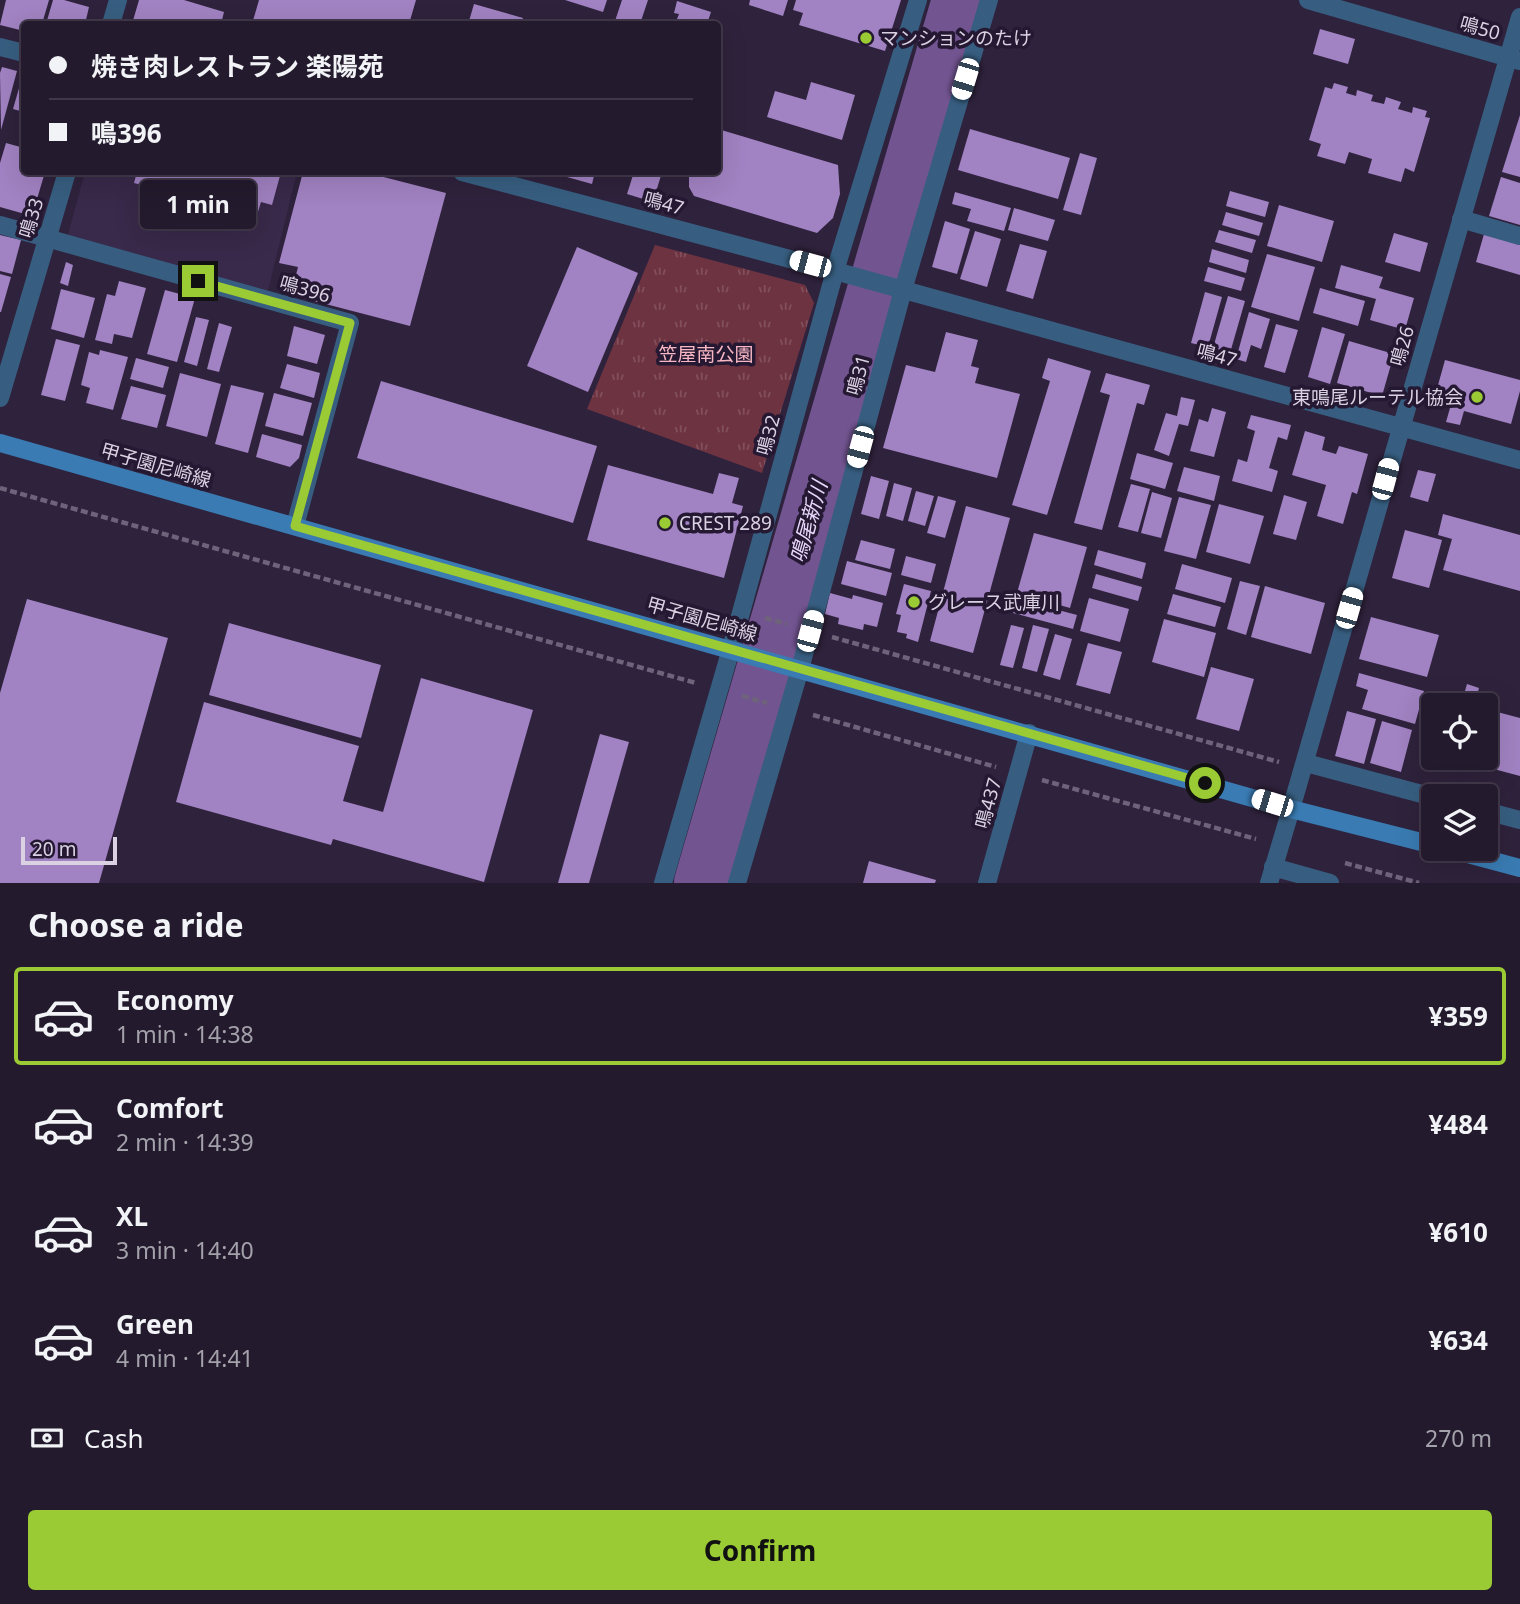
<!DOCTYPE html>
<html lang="en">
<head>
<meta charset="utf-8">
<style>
	body { margin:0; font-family:"Noto Sans","Noto Sans JP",sans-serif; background:#2b2335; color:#f1f3f6; height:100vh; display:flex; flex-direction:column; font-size:26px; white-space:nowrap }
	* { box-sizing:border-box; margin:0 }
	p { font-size:23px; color:#a3a1aa }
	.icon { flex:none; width:38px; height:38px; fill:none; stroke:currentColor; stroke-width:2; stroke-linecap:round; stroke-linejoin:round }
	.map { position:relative; height:883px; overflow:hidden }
	.sheet { display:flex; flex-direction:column; background:#231a2d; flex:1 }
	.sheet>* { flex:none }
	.hud { position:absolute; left:21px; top:21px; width:700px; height:154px; border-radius:7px; box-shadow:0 7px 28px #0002,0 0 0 2px #403849; display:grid; align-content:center; height:154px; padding:0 28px; background:#231a2d }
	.buttons { position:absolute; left:1421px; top:693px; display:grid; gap:14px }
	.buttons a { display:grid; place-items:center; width:77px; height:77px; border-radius:7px; background:#231a2d; box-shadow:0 7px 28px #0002,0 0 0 2px #403849; font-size:35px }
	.scale { position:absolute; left:21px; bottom:18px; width:96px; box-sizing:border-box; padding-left:7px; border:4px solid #dad2e3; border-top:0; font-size:19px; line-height:24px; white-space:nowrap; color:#dad2e3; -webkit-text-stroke:5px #251832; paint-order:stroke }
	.end { position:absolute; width:32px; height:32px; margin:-16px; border:9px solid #9acb34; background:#111; box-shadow:0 0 0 4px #111 }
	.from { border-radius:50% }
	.bubble { position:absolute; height:49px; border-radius:7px; background:#231a2d; box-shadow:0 7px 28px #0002,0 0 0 2px #403849; font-size:23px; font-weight:700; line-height:49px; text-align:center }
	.car { position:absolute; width:21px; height:42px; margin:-21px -10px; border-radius:9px; box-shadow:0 0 5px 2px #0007; background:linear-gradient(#fff 24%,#345 0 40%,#fff 0 76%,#345 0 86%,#fff 0) }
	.hud b { display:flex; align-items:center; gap:24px; height:66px; font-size:26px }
	.hud b+b { border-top:2px solid #403849 }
	.hud i { width:18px; height:18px; background:#f1f3f6 }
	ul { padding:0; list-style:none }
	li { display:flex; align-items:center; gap:21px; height:98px; margin:0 14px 10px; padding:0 14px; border:4px solid transparent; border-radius:7px }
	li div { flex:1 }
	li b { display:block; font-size:26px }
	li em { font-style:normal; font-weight:700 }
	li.current { border-color:#9acb34 }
	li>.icon { width:63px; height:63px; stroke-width:1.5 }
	h2 { padding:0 28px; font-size:32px; line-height:84px }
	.pay { display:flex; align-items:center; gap:18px; height:77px; padding:0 28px; font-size:26px }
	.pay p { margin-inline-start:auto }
	.primary-button { display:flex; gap:14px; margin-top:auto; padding:14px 28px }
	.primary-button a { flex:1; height:80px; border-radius:7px; background:#9acb34; color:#111; font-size:28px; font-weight:700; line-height:80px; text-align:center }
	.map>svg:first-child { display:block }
</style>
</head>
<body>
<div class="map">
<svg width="1520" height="883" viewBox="0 0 1520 883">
	<defs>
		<pattern id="park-tufts" width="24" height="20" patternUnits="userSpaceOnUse" patternTransform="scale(1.75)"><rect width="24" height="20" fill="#6e3341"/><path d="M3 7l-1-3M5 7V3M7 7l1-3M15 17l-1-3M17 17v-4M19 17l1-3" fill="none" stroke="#82505c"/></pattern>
	</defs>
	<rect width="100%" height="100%" fill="#2f223c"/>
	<path fill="#39294a" d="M85,172H297L268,291L67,238Z"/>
	<path fill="url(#park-tufts)" d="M655,245L805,285L814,303L762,473L587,409Z"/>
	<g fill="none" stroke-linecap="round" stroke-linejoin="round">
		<path stroke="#725490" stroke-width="58" d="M703,883L961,0"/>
	</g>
	<g fill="#a182c2">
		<path d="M6,0H49L42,24H24V31L0,25Z"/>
		<path d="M53,0H64L89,7L85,24H46Z"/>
		<path d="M139,0H184L224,12L221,24H132Z"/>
		<path d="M259,0H416L409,24H252Z"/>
		<path d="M565,0H607L603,12Z"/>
		<path d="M622,0H648L640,24H614Z"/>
		<path d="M750,0H788L783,16L749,5Z"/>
		<path d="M796,0H901L885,51L799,25L803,13L793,10Z"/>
		<path d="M677,1L711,12L707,24H675L679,14L674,13Z"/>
		<path d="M474,4L523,18L521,24H479L469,21Z"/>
		<path d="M1320,29L1355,39L1348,64L1313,54Z"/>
		<path d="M2,67L17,71L1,130L0,73Z"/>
		<path d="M24,71V112L13,109Z"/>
		<path d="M811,82L855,95L842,140L767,117L775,91L806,100Z"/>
		<path d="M1334,83L1348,87L1346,93L1356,96L1357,90L1373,95L1371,101L1384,104L1386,97L1401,102L1398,109L1412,113L1413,107L1427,111L1425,117L1430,118L1414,172L1405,168L1401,182L1368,173L1372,159L1349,152L1345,164L1317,156L1321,144L1309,140L1325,87L1332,89Z"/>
		<path d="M1520,115V177L1502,172Z"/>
		<path d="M718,129L838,165L840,194L833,218L817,233L694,196L689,187V172H718Z"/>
		<path d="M970,129L1070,158L1058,199L958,170Z"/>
		<path d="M6,143L24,148V172H45L32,216L0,207V163Z"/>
		<path d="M1080,153L1097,158L1081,215L1063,210Z"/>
		<path d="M137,172H281L272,205L261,202L257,215L134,183Z"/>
		<path d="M303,172H364L446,193L410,326L291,295L298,267L279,263Z"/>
		<path d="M569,172H595L592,184L567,177Z"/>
		<path d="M634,172H662L653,202L627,194Z"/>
		<path d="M1501,177L1520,183V225L1489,216Z"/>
		<path d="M1230,191L1269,202L1265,217L1226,206Z"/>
		<path d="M955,192L1011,208L1004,231L967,221L971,209L952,204Z"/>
		<path d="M1279,205L1334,221L1322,262L1267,246Z"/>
		<path d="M1014,208L1055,220L1048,241L1008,230Z"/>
		<path d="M1226,212L1263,223L1259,236L1222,225Z"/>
		<path d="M945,221L970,229L957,274L932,267Z"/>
		<path d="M1219,230L1256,240L1252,253L1215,242Z"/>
		<path d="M975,231L1001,239L987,287L960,279Z"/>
		<path d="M1394,233L1428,243L1420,272L1385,262Z"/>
		<path d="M1484,234L1520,245V275L1476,262Z"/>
		<path d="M0,235L21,240L12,274L0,271Z"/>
		<path d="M1020,244L1047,251L1033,299L1006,291Z"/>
		<path d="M577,247L638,273L588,392L527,366Z"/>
		<path d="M1212,249L1249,260L1246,273L1209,262Z"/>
		<path d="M1267,254L1315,267L1299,321L1251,307Z"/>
		<path d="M66,262L73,265L68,286L60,283Z"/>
		<path d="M1341,265L1383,277L1379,288L1414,298L1405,330L1370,320L1376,299L1335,288Z"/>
		<path d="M1208,267L1245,278L1241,291L1204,281Z"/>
		<path d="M0,274L11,277L1,312H0Z"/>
		<path d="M119,281L146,288L132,338L114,334L112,344L95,340L107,294L115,296Z"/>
		<path d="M1320,288L1365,301L1358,326L1313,313Z"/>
		<path d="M61,289L95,298L84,338L51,329Z"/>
		<path d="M165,290L195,298L177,362L147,354Z"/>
		<path d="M1205,292L1222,297L1208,347L1191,343Z"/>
		<path d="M1228,296L1245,301L1230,353L1213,348Z"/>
		<path d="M1249,312L1270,319L1261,349L1251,345L1246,362L1236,359Z"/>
		<path d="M196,317L209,320L197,366L184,362Z"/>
		<path d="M219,323L232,327L219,372L207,369Z"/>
		<path d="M1276,324L1298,330L1285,373L1264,367Z"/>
		<path d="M294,326L325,335L317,364L287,356Z"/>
		<path d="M1322,327L1345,334L1330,384L1308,377Z"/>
		<path d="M946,332L978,340L971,366L979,368L975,383L1020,394L997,478L883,448L906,365L935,372Z"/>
		<path d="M56,339L80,345L65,401L41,395Z"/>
		<path d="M1349,341L1394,354L1382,396L1337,383Z"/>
		<path d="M100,350L128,357L113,410L86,403L90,388L81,385L89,352L99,355Z"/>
		<path d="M136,358L169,367L163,388L130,379Z"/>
		<path d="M1048,358L1091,371L1047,515L1012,505L1050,381L1042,378Z"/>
		<path d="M1445,360L1520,380V391L1511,424L1464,411L1460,425L1446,422L1450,408L1433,403Z"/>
		<path d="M287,364L320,373L314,398L280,388Z"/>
		<path d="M180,373L221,384L207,437L166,426Z"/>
		<path d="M1106,373L1150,385L1144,405L1137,403L1102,530L1074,523L1110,395L1100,392Z"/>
		<path d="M381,381L597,446L573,523L357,458Z"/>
		<path d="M231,385L264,393L248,453L215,444Z"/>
		<path d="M131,386L166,395L157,428L121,419Z"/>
		<path d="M274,393L312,403L303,436L265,426Z"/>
		<path d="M1181,397L1195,400L1188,426L1179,424L1169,456L1154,450L1166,413L1177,416Z"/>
		<path d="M1212,408L1226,412L1214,457L1190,451L1199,419L1208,422Z"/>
		<path d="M1251,415L1291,425L1287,440L1278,437L1269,468L1278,471L1272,492L1232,481L1238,459L1247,462L1255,431L1247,428Z"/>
		<path d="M1305,431L1325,437L1322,450L1336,454L1339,446L1368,454L1357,494L1352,492L1343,524L1317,516L1326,485L1292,475Z"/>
		<path d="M262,434L302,445L299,458L290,467L256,457Z"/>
		<path d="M1137,453L1173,463L1165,489L1130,479Z"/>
		<path d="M608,465L713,494L719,473L739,478L732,503L743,506L724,578L587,540Z"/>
		<path d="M1184,467L1220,476L1214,501L1177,491Z"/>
		<path d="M1418,470L1436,474L1428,502L1410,497Z"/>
		<path d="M871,476L889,481L879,519L861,514Z"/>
		<path d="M894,483L912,488L903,521L886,516Z"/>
		<path d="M1131,484L1150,489L1138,532L1118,527Z"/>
		<path d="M916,491L934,496L925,526L908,521Z"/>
		<path d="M1152,492L1172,498L1161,538L1141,533Z"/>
		<path d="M1284,495L1307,502L1296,540L1273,534Z"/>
		<path d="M938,496L956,501L945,538L927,533Z"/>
		<path d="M1179,497L1211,505L1196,559L1164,551Z"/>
		<path d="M1219,504L1264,516L1250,564L1206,552Z"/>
		<path d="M966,506L1010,518L973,653L930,641Z"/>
		<path d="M1443,514L1520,535V591L1443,570L1452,539L1438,535Z"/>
		<path d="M1405,530L1442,540L1429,588L1392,578Z"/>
		<path d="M1034,533L1087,547L1070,608L1017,593Z"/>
		<path d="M861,540L895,549L890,569L855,560Z"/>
		<path d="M1098,550L1146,563L1142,579L1094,565Z"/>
		<path d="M906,556L936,564L931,583L901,575Z"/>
		<path d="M847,561L892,573L886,596L841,584Z"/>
		<path d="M1182,564L1232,578L1225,603L1175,589Z"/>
		<path d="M1096,574L1142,587L1138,601L1092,588Z"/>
		<path d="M1240,581L1260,586L1246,635L1227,629Z"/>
		<path d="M904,584L931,591L918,642L906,638L907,634L897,632L901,615L896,614Z"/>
		<path d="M1265,586L1325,603L1311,654L1251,637Z"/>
		<path d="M830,593L852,599L853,595L883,603L877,627L864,624L863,630L838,624L839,618L825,614Z"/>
		<path d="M1173,594L1221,607L1215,627L1167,614Z"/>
		<path d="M1089,598L1129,609L1120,642L1080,631Z"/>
		<path d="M27,599L168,638L99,883H0V693Z"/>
		<path d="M1017,599L1077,615L1073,629L1013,613Z"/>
		<path d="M1371,617L1439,635L1427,677L1359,659Z"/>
		<path d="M1164,619L1216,633L1204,677L1152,662Z"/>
		<path d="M229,623L381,665L361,738L209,695Z"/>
		<path d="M1011,625L1024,628L1013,668L1000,665Z"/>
		<path d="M1033,625L1049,629L1037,672L1022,668Z"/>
		<path d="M1055,634L1072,639L1060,680L1043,675Z"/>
		<path d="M1088,643L1122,652L1110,694L1076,685Z"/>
		<path d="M1211,667L1254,679L1239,731L1196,719Z"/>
		<path d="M1359,673L1424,691L1415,724L1362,709L1368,690L1356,686Z"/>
		<path d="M421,678L533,710L484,882L333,839L331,845L176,802L204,702L359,746L343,801L383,812Z"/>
		<path d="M1467,684L1479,688L1474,705H1461Z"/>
		<path d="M1486,709L1520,718V776L1456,759L1486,758Z"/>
		<path d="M1347,711L1376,719L1364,764L1335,756Z"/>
		<path d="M1382,721L1412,730L1401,772L1370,763Z"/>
		<path d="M600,734L629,742L589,883H558Z"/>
		<path d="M869,861L936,880L935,883H863Z"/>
	</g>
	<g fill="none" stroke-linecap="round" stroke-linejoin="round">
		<g stroke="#6e637a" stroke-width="4.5" stroke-dasharray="7 3.5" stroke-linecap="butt">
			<path d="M0,488L696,683"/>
			<path d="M765,618L787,624"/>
			<path d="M832,637L1279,762"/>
			<path d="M742,696L767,703"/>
			<path d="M813,715L996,767"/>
			<path d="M1042,780L1256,839"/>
			<path d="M1345,863L1419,883"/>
		</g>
		<g stroke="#375e80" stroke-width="18">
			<path d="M1308,0L1520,61"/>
			<path d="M0,47L24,53"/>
			<path d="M462,172L835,271L1520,460"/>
			<path d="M1461,219L1520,236"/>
			<path d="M0,225L350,323L295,526"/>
			<path d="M1306,763L1433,797"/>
			<path d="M1291,809L1520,17"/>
			<path d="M1486,811L1520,820"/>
			<path d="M1273,867L1330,883"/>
			<path d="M663,883L731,649L835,271L918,0"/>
			<path d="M737,883L800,669L903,290L989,0"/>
			<path d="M987,883L1029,733"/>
		</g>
		<g stroke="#375e80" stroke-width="18">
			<path d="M111,24L118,0"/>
			<path d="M0,398L67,172"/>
			<path d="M1269,883L1291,809"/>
		</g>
		<g stroke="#397bb2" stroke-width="18">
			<path d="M0,443L1291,809L1433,845"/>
			<path d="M1449,849L1520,868"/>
		</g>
	</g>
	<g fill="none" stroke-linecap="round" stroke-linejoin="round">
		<path stroke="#9acb34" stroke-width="9" d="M198,281L350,323L295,526L1205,783"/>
	</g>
	<g fill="#9acb34" stroke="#251832" stroke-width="2.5">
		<circle cx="866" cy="38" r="7"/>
		<circle cx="1477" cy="397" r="7"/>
		<circle cx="665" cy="523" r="7"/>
		<circle cx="914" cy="602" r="7"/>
	</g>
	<g text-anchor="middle" stroke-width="7" stroke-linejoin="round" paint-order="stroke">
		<g font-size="19" fill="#dad2e3" stroke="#251832">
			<text transform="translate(1480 28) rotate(16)" y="7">鳴50</text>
			<text transform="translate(664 203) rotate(15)" y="7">鳴47</text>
			<text transform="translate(31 218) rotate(-73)" y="7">鳴33</text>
			<text transform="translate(305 289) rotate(16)" y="7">鳴396</text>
			<text transform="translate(1402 346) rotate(-74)" y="7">鳴26</text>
			<text transform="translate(1217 355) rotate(15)" y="7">鳴47</text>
			<text transform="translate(858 375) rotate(-75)" y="7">鳴31</text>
			<text transform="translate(768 435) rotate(-75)" y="7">鳴32</text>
			<text transform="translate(156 465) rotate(16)" y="7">甲子園尼崎線</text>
			<text transform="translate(702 619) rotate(16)" y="7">甲子園尼崎線</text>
			<text transform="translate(988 803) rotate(-75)" y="7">鳴437</text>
		</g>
		<g font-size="19" fill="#dad2e3" stroke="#251832" text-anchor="start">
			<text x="880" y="45">マンションのたけ</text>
			<text x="1463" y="404" text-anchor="end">東鳴尾ルーテル協会</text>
			<text x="679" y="530">CREST 289</text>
			<text x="928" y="609">グレース武庫川</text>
		</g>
		<g font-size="19" fill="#f8b7c3" stroke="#251832">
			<text x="706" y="361">笠屋南公園</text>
		</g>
		<g font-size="21" font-style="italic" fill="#e8d7fb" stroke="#251832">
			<text transform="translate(809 522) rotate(-74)" y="7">鳴尾新川</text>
		</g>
	</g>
</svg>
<div class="buttons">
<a><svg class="icon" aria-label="locate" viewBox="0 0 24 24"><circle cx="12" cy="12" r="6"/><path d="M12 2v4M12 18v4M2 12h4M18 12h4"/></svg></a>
<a><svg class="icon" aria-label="layers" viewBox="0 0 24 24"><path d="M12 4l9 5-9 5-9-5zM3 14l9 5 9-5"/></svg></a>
</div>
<div class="scale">20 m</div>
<i class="end from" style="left:1205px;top:783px"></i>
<i class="end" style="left:198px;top:281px"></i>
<div class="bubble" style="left:140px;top:180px;width:116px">1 min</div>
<i class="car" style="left:965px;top:79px;rotate:197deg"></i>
<i class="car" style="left:810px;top:264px;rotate:285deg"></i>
<i class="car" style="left:860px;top:447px;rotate:195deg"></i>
<i class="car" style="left:1385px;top:479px;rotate:15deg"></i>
<i class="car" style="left:1349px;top:608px;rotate:16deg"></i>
<i class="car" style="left:810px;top:631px;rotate:15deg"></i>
<i class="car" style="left:1272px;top:803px;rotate:287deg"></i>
<div class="hud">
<b><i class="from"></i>焼き肉レストラン 楽陽苑</b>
<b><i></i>鳴396</b>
</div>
</div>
<section class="sheet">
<h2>Choose a ride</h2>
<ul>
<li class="current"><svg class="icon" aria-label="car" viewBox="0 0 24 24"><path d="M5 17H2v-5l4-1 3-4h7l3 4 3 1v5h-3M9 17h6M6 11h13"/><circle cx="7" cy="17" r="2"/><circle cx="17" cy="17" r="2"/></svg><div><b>Economy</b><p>1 min · 14:38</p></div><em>¥359</em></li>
<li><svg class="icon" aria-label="car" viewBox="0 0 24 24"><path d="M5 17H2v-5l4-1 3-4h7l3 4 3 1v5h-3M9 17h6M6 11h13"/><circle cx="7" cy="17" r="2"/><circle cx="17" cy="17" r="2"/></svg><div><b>Comfort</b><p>2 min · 14:39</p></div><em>¥484</em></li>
<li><svg class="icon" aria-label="car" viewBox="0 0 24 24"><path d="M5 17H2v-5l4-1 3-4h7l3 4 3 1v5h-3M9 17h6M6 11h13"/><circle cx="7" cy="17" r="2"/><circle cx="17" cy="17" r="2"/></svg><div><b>XL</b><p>3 min · 14:40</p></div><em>¥610</em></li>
<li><svg class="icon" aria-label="car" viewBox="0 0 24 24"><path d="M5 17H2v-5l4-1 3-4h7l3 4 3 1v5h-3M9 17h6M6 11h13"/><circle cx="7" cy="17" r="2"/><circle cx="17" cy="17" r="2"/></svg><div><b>Green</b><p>4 min · 14:41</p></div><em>¥634</em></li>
</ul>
<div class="pay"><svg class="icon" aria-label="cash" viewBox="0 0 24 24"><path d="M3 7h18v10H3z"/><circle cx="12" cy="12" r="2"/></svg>Cash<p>270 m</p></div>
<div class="primary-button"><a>Confirm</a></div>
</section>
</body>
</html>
